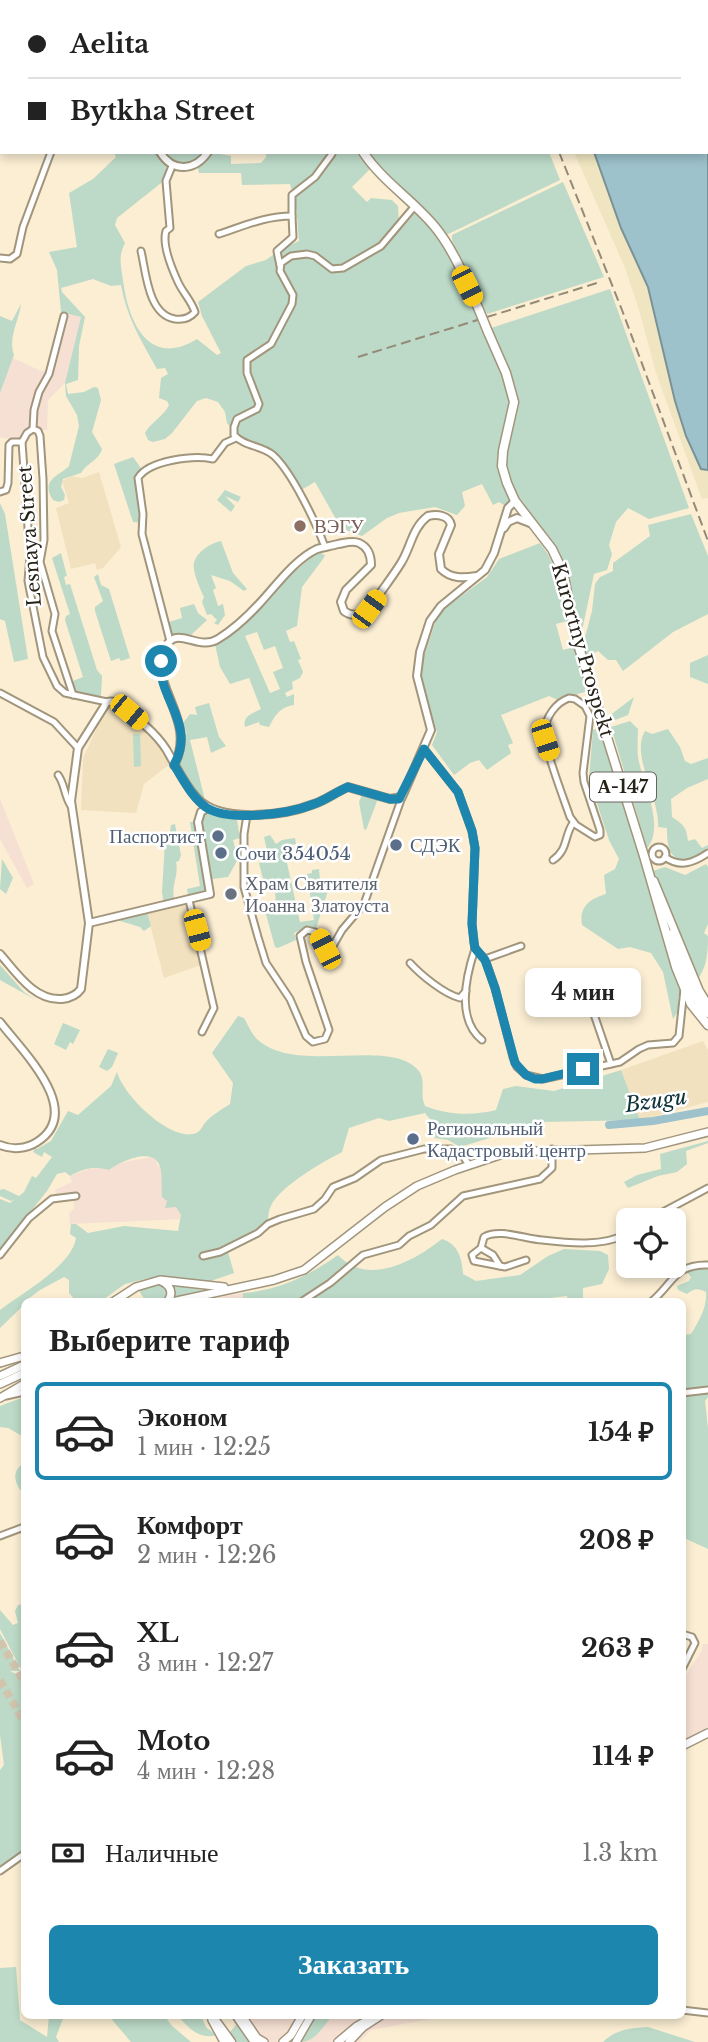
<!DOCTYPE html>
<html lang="ru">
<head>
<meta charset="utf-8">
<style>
	body { margin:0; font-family:"Libre Baskerville",serif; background:#f2f2f2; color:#222; height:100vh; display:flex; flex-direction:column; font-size:26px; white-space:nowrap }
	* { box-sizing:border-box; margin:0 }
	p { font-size:23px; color:#767676 }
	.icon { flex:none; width:38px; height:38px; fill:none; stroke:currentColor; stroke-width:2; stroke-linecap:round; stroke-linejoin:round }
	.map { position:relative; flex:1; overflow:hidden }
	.drawer { position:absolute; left:21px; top:1298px; width:665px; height:721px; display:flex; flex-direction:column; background:#fff; border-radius:10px; box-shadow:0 4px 10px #0003 }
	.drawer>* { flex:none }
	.hud { position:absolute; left:0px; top:0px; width:709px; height:154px; box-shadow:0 4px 10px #0003; display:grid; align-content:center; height:154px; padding:0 28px; background:#fff }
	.tools { position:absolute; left:616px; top:1208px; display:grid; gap:14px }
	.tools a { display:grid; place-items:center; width:70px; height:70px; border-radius:10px; background:#fff; box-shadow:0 4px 10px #0003; font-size:35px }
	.end { position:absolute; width:32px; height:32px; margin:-16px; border:9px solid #1d86ae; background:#fff; box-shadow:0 0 0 4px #fff }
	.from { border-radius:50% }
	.bubble { position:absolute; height:49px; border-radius:10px; background:#fff; box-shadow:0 4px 10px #0003; font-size:23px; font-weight:800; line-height:49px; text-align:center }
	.car { position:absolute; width:21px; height:42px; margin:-21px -10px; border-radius:9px; box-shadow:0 0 5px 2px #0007; background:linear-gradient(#f5c518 24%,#345 0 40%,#f5c518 0 76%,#345 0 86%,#f5c518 0) }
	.hud b { display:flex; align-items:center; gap:24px; height:66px; font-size:26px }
	.hud b+b { border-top:2px solid #e0e0e0 }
	.hud i { width:18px; height:18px; background:#222 }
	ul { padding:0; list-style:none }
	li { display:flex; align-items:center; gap:21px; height:98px; margin:0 14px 10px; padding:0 14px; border:4px solid transparent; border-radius:10px }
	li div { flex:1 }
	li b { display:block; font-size:26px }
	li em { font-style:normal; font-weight:800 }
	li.selected { border-color:#1d86ae }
	li>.icon { width:63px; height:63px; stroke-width:1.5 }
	h2 { padding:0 28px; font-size:32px; line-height:84px }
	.pay { display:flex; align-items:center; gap:18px; height:77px; padding:0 28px; font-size:26px }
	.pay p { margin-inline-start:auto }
	.cta { display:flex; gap:14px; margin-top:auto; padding:14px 28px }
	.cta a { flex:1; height:80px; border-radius:10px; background:#1d86ae; color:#fff; font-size:28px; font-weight:800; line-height:80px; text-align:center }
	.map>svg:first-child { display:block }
</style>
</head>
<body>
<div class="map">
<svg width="708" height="2042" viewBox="0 0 708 2042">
	<rect width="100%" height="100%" fill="#fbeed3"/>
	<g fill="#f6e0d3">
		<path d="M61,312L81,317L65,383L48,400L47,430H39L19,441L0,437V393L13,358L41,371L46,370Z"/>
		<path d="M0,799L34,884L27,888L0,839Z"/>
		<path d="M156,1156L157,1166H164L184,1205V1219L70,1224L69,1213L74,1209V1203L72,1198L57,1199L55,1190L72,1182L70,1176L85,1170Z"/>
		<path d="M243,1293V1302H193Z"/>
		<path d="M703,1644H708V1730L682,1742V1681L701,1652Z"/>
		<path d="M235,2016H446L371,2030L360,2042H233Z"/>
	</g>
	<g fill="#f1e1bf">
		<path d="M99,472L121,547L103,568L97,570L95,563L71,569L56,508L69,503L62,481L72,476L82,478Z"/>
		<path d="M112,705L144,731L168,756L170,764L144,784L136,813L81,810L83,758L107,706Z"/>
		<path d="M188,904L201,965L164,978L147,913Z"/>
		<path d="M703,1041L708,1050V1102L640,1120L621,1070Z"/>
	</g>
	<g fill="#bcdac7" fill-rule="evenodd">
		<path d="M95,0H308L312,2H93Z"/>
		<path d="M324,0H490L491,2H324Z"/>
		<path d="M114,152H220V154L231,156V164L261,163L266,157V152H549L560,180L442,237L505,378L511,405L501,455L513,500L507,507L499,502L493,505L482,484L462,492L465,506L457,515L435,507L399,513L387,518L362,536L341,528L315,482L301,490L281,460L243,443L227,423L225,412L218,402L206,398L197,401L172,433L165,439L153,442L148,440L145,433C151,422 164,416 169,405L167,401L159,398L161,378L168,374L165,368L157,369C141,340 127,318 121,285L111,286L93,279L61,288L62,292L85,317L79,346L78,380L66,384L68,394L84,392L94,387L98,388L101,400L92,432L102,449C99,460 87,463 81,473L63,479L61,487L65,495L64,500L59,502L53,500C40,480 59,476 69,466L79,426L77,415L66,396L65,383L81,317L61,312L57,270L49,252L77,247L69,193L93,179L116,157ZM197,165L199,173H241L242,185L290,184L296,205L299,241L281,249L266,260L246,266L198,302L202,316L221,353L217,355L197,339C148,369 128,321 123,280C121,266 118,256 125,243L115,225L117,218L180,168ZM373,166L419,212L415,213L402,228L399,225L398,206L392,200L371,198L367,202L352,187Z"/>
		<path d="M563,182L604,277L487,314L452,241V235Z"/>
		<path d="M610,289L689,508L649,519L628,508L616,522L609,545L612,554L607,570L594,574L579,645L566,573L554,546L512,491L504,469L514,406L491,332V328Z"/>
		<path d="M21,304C19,321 8,337 14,355L0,393V316L12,321Z"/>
		<path d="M133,457L143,471L140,474L143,523L133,522L114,464Z"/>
		<path d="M225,490L241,497L238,502L225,496L235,506L231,512L217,500Z"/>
		<path d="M0,503L5,514L28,659L14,662L5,621L0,619Z"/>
		<path d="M691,514L708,556V614L673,632L623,671L616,660H608L598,651L588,656L585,652L584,641L592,611L595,584L600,577L613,571V563L650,536L648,525Z"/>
		<path d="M221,541L233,573L247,589L244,591L230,581L211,575L216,588L213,590L218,606L223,604L225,615L218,625L214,623L217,620L211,614L207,615L202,602L204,597C200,589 195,577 194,569C191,555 210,543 221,541Z"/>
		<path d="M540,543C560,569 562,590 567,621L556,624L563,650L574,647L588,691L558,700L549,696L501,715L513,743L508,745L511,753L487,770L479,760L470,763L454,775L432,745L437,732L420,680L423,659L436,620L441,611L487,577L499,559Z"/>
		<path d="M61,553L67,576L64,577L66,585L70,584L97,670L102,676L101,696L72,694L68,683L83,677L65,620L66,616L70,614L52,558Z"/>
		<path d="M320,553L325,555L323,559L302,587L297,626L286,631L290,642L294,641L301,659L298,660L303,672L300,678L292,682L293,689L285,693L287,697L294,694V705C280,707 275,715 269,727L260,725L259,722L245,727C242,715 254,713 261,709L249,678L230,684L220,667L215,644L258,610L286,579L315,554ZM257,632L264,650L275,646L283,668L273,672L280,689L270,693L245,636Z"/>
		<path d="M98,574L101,585L109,589L130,658L121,661L119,658L111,661L95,611V607L103,601L94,577Z"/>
		<path d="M194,604L198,613L207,620L191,635L171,634L169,622L182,618L180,608Z"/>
		<path d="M708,655V684L690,677V663Z"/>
		<path d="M634,697L628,715L610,722L609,716Z"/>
		<path d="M209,703L219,737L226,746L211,753L207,737L190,740L207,808L174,765L181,739L187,734L183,723L190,714L197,715L195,707Z"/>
		<path d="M630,721L638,729C638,738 637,748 638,757C642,781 666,827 647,848L611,727Z"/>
		<path d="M603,726L635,831L644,874L665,867L685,875L706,864L708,867V924L704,933L708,936C708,970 702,974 682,1001L678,996V1011L673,1019L663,972L651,953L630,947L618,949L582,925C579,906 590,899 606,894L604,875L615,869L619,859L609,840L589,779L593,730Z"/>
		<path d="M668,729L680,747L685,761L691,764L708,758V779L687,788L671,799L672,817C685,826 686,827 688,841L695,839L702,848L708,845V848C681,868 666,862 667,828L658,827C660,797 630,755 645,731L652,734Z"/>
		<path d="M133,734H140L141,766L134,767Z"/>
		<path d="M364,790L379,796L366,830L364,829L359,802Z"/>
		<path d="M207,811L216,816L237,820L240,838L233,840L238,859L228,877L212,879L201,822Z"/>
		<path d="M190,822H198L208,897L189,900L187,889L200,886Z"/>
		<path d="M175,824L181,855L179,861L176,862C179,879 170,883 175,904L164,906L162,892L165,841L169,839L171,825Z"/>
		<path d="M270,835L276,844L282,840L295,838L296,844L289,845L287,863L300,922L314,920L307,874L312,873V870L319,869L320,880L331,881L315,932L301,933L298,931L294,933L296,940L278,948L275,947L264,907L276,903L274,882L264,883L259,863L269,860L264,837Z"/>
		<path d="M2,859L13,878L6,894L0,889Z"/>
		<path d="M147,912L151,926L144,931L140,927L117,920Z"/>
		<path d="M0,965L24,992L36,1000L0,980Z"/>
		<path d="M238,1016L244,1018C248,1025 252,1035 258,1040C297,1075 389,1037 418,1070C427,1080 419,1093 425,1106C447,1115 472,1116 496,1110L503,1089L516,1086L554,1091L621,1070L640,1120L542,1122L460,1147L448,1140L434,1138L432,1122L425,1113L389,1121L379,1118L349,1128L342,1152C324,1161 279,1187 271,1206C267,1213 270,1220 264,1226C252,1237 238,1236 228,1252L234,1273L202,1284L178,1277L149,1278L125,1284L100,1302L75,1300L69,1293V1280L64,1277L40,1290L24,1302V1305L0,1328V1310C22,1293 72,1266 76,1238L70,1234L71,1224H76L88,1233L124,1226L178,1231L181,1215L176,1207L165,1208L167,1201L162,1197C161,1187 163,1172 159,1164C151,1147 119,1162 109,1170C94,1166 84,1168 70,1176L65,1172L57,1174L47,1191L0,1250V1199L10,1203L15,1199L11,1201L0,1196V1190L4,1189L19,1196L24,1192L32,1176L36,1178L52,1157L44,1152L42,1157L33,1152L35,1148L37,1149L51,1141L68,1111L78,1115L111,1086L117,1072C123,1095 168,1139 193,1134C200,1133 201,1128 205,1123C210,1116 223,1109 230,1104L233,1083L212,1053Z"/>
		<path d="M63,1023L80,1030L73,1044L70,1042L66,1050L54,1044Z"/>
		<path d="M108,1049L118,1053L112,1067L107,1071L99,1067Z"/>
		<path d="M708,1141V1143L686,1151L687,1164L677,1172L658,1176L628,1188L624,1182L637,1175L661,1169L660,1154Z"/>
		<path d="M442,1239C458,1244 462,1258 463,1274L476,1281L520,1275L548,1256L564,1249L600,1251L608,1255L609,1269L602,1284L583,1288V1302H568L567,1296L541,1299L539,1302H492L483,1299L480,1302H243V1293C280,1290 308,1276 338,1255C368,1287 414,1261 442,1239Z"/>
		<path d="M690,1269H708V1397L705,1401L708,1428V1549L682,1537L683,1335L691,1334C699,1321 707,1308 706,1292C698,1288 694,1288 687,1294L678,1290L677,1286L689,1281L691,1277L687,1272Z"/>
		<path d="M157,1283L164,1285L168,1293L166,1298L146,1302L138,1289Z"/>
		<path d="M173,1285L209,1291L175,1299Z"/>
		<path d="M24,1397V1437L8,1428L0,1427V1406Z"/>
		<path d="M24,1463V1495C15,1484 10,1472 24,1463Z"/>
		<path d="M22,1604L24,1608V1675L0,1629V1610L13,1625L18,1623L15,1611L18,1605Z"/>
		<path d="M0,1633L20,1671H10L24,1678V1852L0,1868V1770L4,1765L0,1735Z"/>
		<path d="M16,1967L20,2020L47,2037L49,2016H64L56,2037L59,2042H0V1968Z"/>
		<path d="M109,2016H165L171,2025L191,2042H131Z"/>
		<path d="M178,2016H201L206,2027L216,2035C199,2040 189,2028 178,2016Z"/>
		<path d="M315,2016H332C323,2027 315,2042 300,2042Z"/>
		<path d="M237,2024L251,2042H235L229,2033Z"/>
		<path d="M648,2027L695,2042H603C616,2029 631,2028 648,2027Z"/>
	</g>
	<path fill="#efe5c0" d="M574,152L594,153L621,228L648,287L675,401L686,436L701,469L708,470V498L702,499L656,373L640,313L625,268Z"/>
	<path fill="#9dc2cc" stroke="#7a9296" stroke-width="2" d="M525,0H708V470L701,469L686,436L675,401L648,287L621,228L594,152H707V2Z"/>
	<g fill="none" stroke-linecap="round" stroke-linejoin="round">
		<path stroke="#9dc2cc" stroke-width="8" d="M609,1125L653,1121L708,1111"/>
		<g stroke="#d1c5ae" stroke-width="8" stroke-dasharray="8 4" stroke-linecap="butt">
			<path d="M0,1641L24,1682"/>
			<path d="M0,1680L24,1722"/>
		</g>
		<g stroke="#a1957c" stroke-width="9">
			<g id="minor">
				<path d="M292,216V195L315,177L332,154"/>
				<path d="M219,234C244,226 265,216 292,216L293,237L277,251L280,266"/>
				<path d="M141,251C146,272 148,315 175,319C183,320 190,318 195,312C191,300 183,293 178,282C172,269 162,244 166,231L170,228L166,181L172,166"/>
				<path d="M0,258L10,259L17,254L23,227L51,152"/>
				<path d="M64,316L49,374L39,392L34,410L33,429L27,433L22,442L30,556L28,581L43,657L57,686L65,693L107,702"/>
				<path d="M33,429L38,431L40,436L43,479L44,540L40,562L55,614L52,631L73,695"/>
				<path d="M0,492L6,490L8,483L9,445L12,442H22"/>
				<path d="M325,547C316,523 292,472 273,455C261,445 245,447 234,435V427L237,419L257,409L259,404L247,373V360L271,344L292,304L293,295L280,271L281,263L291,256L307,254L315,256L332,269L343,268L381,246L414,207"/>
				<path d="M170,641L142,534L143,514L138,478C149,460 194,455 213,459L225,443L236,438"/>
				<path d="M0,693L54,722L78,748"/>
				<path d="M569,698L575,699L585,706L590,716L583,773L584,782L600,830V835L595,837L576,825L570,817C565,802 543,745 544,732C546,717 555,703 569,698Z"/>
				<path d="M424,749L458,792L472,831L475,848L472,924L475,949L485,959L495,988L513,1057L517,1067L526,1075L543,1079L620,1062L639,1049L648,1045L673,1043L679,1036L684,989"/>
				<path d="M58,775C65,784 64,796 71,806"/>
				<path d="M247,815L244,834V887L258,937L266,963L290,999L306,1036L313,1042L325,1039L329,1030L306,962L300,936L307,930L315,932L325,949L330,951L342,930L364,904L402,797"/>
				<circle cx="659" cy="854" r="7"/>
				<path d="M665,857C680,868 693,863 708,853"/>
				<path d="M553,860C568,850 564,836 573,823"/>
				<path d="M189,900L213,1004L214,1008L202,1032"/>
				<path d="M475,949C466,976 456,1019 482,1040"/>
				<path d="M485,959L521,946"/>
				<path d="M410,963C421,975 444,994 460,998L466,991"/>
				<path d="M584,985L611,1064"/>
				<path d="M648,1220L708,1188"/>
				<path d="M481,1248L493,1255L500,1266"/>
				<path d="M0,1255L29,1218L52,1199L76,1196"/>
				<path d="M203,1256L220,1252L258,1233L268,1224L280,1219L314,1209L325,1199L333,1187L355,1178L381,1160L424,1149H451L463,1156L469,1165"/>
				<path d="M526,1260L505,1267L474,1261L472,1255L481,1248L484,1237C499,1228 525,1239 542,1240C568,1243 605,1247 628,1233"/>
				<path d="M301,1302L330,1283L363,1255L399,1245L409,1236L431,1225L463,1196L540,1179L552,1168V1149"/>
				<path d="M651,1302C673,1284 674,1264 708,1265"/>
				<path d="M682,1393L708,1390"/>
				<path d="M6,1396L24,1392"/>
				<path d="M0,1536L24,1527"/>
				<path d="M682,1634L692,1637L695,1643L682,1669"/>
				<path d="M0,1871L24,1854"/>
				<path d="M682,2010L708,2013"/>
			</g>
		</g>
		<g stroke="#a1957c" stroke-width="10">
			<g id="tertiary">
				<path d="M3,0L4,2"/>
				<path d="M160,152C173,173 195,171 208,152"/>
				<path d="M504,528L508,522L517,518L530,523"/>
				<path d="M174,765C200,718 140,678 168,643C180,628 199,651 218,639C233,630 247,617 259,604C275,587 295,559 317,549C324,547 331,546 338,544C345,543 352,540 359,543C368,547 371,555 371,565L346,590L341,602L344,611C352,617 361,615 369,609C379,594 391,579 401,563C411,547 412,528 428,516C437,514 449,515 451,525L439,554L441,569C451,579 463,578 477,576"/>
				<path d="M89,923L210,894L198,822L201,812L207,808"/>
				<path d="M0,954C16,972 34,1001 62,999C70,998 76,996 81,989L89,923L71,801L78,748L107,702C117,700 122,706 130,713C145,725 161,738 170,756C178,770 185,785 196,797C219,824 283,816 314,804C326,800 336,792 348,787L390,799L402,797L431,730L417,676L420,652L430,621L441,606L485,570L494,553L508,508L515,501"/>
				<path d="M0,1022C21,1050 86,1111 37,1142C26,1149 12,1150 0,1145"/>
			</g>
		</g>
		<g stroke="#a1957c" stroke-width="10">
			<g id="secondary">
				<path d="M654,881L699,990L708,1005"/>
				<path d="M161,1281C171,1285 174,1294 167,1302"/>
				<path d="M113,1302L136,1287L160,1280L224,1287"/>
				<path d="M172,1302L274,1280L304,1270L385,1207L417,1186L455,1170L509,1152L645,1148L708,1132"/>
				<path d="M0,1363L24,1356"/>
				<path d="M0,1376L24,1365"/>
				<path d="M0,1384L24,1373"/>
				<path d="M0,1398L24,1384"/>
				<path d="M682,1746L708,1733"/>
				<path d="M242,2016L257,2038L264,2042"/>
				<path d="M212,2020L224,2042"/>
				<path d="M283,2042L291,2035L302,2016"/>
				<path d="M296,2042L311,2016"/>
				<path d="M338,2042L357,2026L375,2016"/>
				<path d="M349,2042L363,2027L380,2016"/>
			</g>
		</g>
		<g stroke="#a1957c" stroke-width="11">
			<g id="primary">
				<path d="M324,2V0"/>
				<path d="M363,152C383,182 413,200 435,227C454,250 467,283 479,310"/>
				<path d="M488,332L506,373L514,402L503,451L502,466L507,483L515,501L552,549L563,572L576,638L644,856L676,967L691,1004L708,1025"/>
				<path d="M672,934C681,961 688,992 708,1013"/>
				<path d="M212,2016L231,2042"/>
				<path d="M237,2016L255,2042"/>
			</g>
		</g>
		<use href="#minor" stroke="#fff" stroke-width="5"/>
		<use href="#tertiary" stroke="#fff" stroke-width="6"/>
		<use href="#secondary" stroke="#fff" stroke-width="7"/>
		<use href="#primary" stroke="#fff" stroke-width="8"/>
		<g stroke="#938a77" stroke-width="2" stroke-dasharray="10 5" stroke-linecap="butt">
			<path d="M505,0L506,2"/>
			<path d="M559,152L622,310L708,541"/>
			<path d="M358,357L597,283"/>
		</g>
		<g stroke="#a1957c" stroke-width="11" stroke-linecap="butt">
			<path id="primary-bridge" d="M479,310L488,332"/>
		</g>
		<use href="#primary-bridge" stroke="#fff" stroke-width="8"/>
	</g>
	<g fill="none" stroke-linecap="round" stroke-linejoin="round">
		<path stroke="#1d86ae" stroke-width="9" d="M161,661C157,699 197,723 174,765C184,780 192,798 207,808C230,822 289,814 314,804C326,800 336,792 348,787L390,799H399L424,749L458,792L472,831L475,848L472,924L474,943L475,948L485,960L495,988L515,1063L526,1075L535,1079H542L583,1069"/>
	</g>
	<circle fill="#8d6e63" stroke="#fff" stroke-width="2.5" cx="300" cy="526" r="7"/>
	<g fill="#5c6f8a" stroke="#fff" stroke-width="2.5">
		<circle cx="218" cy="836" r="7"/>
		<circle cx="396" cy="845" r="7"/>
		<circle cx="221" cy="853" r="7"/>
		<circle cx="413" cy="1139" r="7"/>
	</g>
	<circle fill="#6b7280" stroke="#fff" stroke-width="2.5" cx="231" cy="894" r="7"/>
	<g text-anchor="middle" stroke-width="5" stroke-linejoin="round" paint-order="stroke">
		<rect fill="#fff" stroke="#68655e" stroke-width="2" x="590" y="772.5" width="66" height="29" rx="5"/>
		<g font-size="18" font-weight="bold" fill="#272319">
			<text x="623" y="793">А-147</text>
		</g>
		<g font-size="19" fill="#785e54" stroke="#fff" text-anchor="start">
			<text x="314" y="533">ВЭГУ</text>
		</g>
		<g font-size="19" fill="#272319" stroke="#fff">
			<text transform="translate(29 536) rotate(-94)" y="7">Lesnaya Street</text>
			<text transform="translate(583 650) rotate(74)" y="7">Kurortny Prospekt</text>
		</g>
		<g font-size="19" fill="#4e5e75" stroke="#fff" text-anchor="start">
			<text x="204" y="843" text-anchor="end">Паспортист</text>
			<text x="410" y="852">СДЭК</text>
			<text x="235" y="860">Сочи 354054</text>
			<text x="427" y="1135">Региональный<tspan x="427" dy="22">Кадастровый центр</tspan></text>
		</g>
		<g font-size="19" fill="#5b616d" stroke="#fff" text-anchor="start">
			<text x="245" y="890">Храм Святителя<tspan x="245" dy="22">Иоанна Златоуста</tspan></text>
		</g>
		<g font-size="21" font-style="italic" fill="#0f323b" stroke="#fff">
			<text transform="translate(656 1101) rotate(-8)" y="7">Bzugu</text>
		</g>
	</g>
</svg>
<div class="tools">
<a><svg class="icon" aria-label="locate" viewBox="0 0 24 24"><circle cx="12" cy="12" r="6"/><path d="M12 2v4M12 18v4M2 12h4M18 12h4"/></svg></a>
</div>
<i class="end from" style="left:161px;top:661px"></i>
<i class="end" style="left:583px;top:1069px"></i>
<div class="bubble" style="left:525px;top:968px;width:116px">4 мин</div>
<i class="car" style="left:467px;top:286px;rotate:153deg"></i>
<i class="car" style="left:369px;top:609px;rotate:36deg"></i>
<i class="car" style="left:129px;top:712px;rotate:130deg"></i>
<i class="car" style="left:545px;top:740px;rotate:162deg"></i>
<i class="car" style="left:197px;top:930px;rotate:165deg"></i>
<i class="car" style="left:325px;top:949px;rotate:333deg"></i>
<div class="hud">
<b><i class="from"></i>Aelita</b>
<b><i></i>Bytkha Street</b>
</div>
<section class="drawer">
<h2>Выберите тариф</h2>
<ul>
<li class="selected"><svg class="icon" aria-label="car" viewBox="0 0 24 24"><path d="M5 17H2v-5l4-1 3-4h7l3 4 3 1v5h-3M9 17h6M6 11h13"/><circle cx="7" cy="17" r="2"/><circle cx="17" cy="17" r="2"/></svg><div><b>Эконом</b><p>1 мин · 12:25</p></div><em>154 ₽</em></li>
<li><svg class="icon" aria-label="car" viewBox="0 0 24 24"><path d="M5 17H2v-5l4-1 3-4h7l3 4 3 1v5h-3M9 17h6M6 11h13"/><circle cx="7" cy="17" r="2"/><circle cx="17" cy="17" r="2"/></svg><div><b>Комфорт</b><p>2 мин · 12:26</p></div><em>208 ₽</em></li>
<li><svg class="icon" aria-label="car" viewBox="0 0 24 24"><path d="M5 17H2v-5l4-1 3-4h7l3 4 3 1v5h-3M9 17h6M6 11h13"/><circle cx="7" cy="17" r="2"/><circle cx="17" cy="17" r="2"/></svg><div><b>XL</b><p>3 мин · 12:27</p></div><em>263 ₽</em></li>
<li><svg class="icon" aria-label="car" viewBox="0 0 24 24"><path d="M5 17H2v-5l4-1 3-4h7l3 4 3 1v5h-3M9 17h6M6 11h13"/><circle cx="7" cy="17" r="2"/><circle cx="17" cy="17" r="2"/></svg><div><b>Moto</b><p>4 мин · 12:28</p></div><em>114 ₽</em></li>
</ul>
<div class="pay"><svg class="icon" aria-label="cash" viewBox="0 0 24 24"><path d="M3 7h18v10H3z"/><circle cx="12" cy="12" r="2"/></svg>Наличные<p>1.3 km</p></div>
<div class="cta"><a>Заказать</a></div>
</section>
</div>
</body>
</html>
